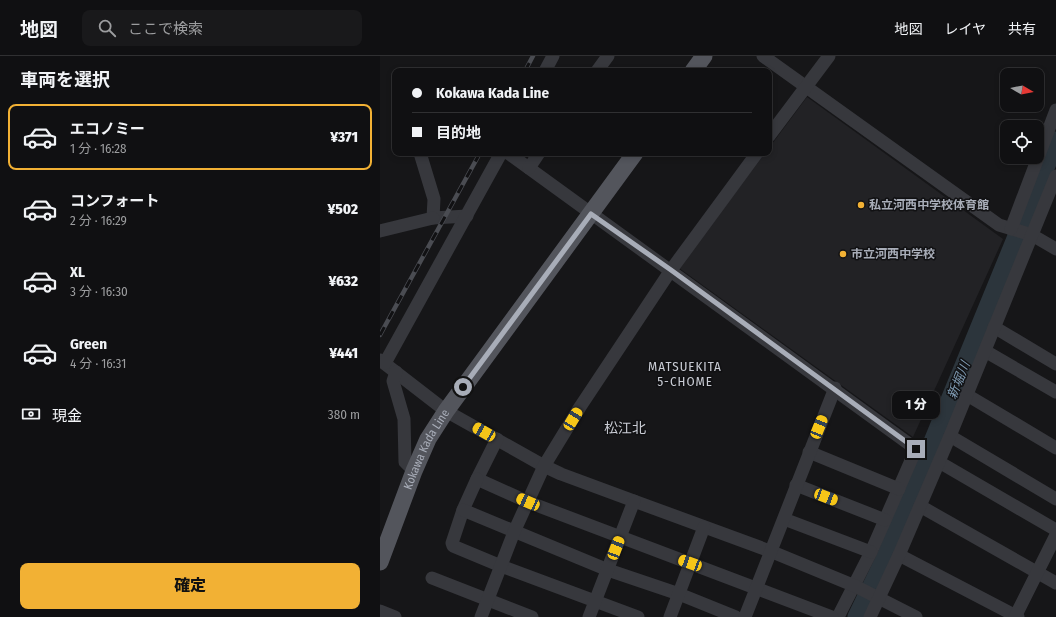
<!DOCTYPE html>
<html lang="ja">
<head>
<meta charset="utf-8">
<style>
	body { margin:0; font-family:"Fira Sans Condensed","Noto Sans JP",sans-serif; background:#19191b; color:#f1f3f6; height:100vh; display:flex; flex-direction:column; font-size:15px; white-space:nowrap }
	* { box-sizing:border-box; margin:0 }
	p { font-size:13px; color:#9c9d9f }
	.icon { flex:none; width:22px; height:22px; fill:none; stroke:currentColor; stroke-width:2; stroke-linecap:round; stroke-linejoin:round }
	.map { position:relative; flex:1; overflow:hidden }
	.panel { display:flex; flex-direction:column; background:#101012; width:380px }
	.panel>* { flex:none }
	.top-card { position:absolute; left:12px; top:12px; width:380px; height:88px; border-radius:8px; box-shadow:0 2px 6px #0003,0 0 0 1px #303032; display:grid; align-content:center; height:88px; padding:0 20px; background:#101012 }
	.needle { width:26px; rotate:100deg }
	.controls { position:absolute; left:620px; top:12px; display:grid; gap:8px }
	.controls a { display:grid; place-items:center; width:44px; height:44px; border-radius:8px; background:#101012; box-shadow:0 2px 6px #0003,0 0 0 1px #303032; font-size:20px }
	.end { position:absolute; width:18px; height:18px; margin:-9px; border:5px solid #a8adb8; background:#111; box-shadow:0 0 0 2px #111 }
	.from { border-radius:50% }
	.bubble { position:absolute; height:28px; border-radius:8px; background:#101012; box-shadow:0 2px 6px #0003,0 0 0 1px #303032; font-size:13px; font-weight:800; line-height:28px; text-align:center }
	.car { position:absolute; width:12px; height:24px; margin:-12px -6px; border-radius:5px; box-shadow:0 0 3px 1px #0007; background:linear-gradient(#f5c518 24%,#345 0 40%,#f5c518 0 76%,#345 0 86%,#f5c518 0) }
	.top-card b { display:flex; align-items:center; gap:14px; height:38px; font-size:15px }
	.top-card b+b { border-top:1px solid #303032 }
	.top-card i { width:10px; height:10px; background:#f1f3f6 }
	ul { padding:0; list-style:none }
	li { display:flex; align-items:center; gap:12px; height:66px; margin:0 8px 6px; padding:0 12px; border:2px solid transparent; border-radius:8px }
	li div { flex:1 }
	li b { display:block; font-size:15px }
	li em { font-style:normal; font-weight:800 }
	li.active { border-color:#f2b134 }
	li>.icon { width:36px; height:36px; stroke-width:1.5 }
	h2 { padding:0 20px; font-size:18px; line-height:48px }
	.pay { display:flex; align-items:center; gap:10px; height:44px; padding:0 20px; font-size:15px }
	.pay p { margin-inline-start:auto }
	.button { display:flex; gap:8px; margin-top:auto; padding:8px 20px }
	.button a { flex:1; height:46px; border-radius:8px; background:#f2b134; color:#111; font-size:16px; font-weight:800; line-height:46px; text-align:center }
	header { display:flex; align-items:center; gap:24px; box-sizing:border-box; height:56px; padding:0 20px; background:#101012; border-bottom:1px solid #303032 }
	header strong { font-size:19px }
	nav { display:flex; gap:22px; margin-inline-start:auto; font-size:14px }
	.search { width:280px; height:36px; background:#19191b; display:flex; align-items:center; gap:10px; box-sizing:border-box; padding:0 14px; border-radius:8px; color:#9c9d9f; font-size:15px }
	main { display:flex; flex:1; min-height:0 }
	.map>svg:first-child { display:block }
</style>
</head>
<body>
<header>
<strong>地図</strong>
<div class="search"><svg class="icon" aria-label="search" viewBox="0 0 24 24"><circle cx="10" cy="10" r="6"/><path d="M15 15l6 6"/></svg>ここで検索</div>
<nav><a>地図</a><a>レイヤ</a><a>共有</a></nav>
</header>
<main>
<section class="panel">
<h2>車両を選択</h2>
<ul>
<li class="active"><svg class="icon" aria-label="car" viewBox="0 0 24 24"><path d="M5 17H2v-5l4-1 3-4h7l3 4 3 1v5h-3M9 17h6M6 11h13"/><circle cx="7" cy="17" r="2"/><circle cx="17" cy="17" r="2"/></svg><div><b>エコノミー</b><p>1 分 · 16:28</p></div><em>¥371</em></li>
<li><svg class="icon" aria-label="car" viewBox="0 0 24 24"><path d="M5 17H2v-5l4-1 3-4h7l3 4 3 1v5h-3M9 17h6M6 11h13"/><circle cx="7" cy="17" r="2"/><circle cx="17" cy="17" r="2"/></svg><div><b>コンフォート</b><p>2 分 · 16:29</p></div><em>¥502</em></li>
<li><svg class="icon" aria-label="car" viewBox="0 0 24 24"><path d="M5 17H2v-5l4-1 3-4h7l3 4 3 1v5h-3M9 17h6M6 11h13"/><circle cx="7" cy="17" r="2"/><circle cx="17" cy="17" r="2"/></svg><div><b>XL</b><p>3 分 · 16:30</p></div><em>¥632</em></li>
<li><svg class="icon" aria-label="car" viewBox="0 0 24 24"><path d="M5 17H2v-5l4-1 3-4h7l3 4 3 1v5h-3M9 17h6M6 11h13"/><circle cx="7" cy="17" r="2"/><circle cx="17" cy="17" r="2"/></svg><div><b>Green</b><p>4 分 · 16:31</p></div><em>¥441</em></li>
</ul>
<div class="pay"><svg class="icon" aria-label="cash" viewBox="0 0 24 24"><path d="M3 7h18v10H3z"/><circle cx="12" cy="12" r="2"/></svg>現金<p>380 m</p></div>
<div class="button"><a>確定</a></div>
</section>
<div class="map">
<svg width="676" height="561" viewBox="0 0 676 561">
	<rect width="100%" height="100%" fill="#161618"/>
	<path fill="#222225" d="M427,41L623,183L533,381L299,212L385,97H389V92Z"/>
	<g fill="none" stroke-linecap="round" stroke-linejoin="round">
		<path stroke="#2c353c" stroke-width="19" d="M477,561L505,503L676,85"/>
		<g stroke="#37383d" stroke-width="13">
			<path d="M383,0L619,169L652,179L676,193"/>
			<path d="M165,15L173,0"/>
			<path d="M217,15L228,0"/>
			<path d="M389,80L449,0"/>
			<path d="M40,97L54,143L53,162L87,160"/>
			<path d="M128,97L536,393L491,496L458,561"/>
			<path d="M149,112L159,97"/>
			<path d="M631,173L676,54"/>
			<path d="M0,175L53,162"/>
			<path d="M614,271L676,308"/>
			<path d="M605,295L676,336"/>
			<path d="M0,304L66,355L164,410L181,418L254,445L390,495L475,530L536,561"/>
			<path d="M5,307L121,97"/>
			<path d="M16,316L13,325L24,363L25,406L34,415"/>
			<path d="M587,339L676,392"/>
			<path d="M570,380L676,443"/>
			<path d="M117,383L97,423L148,446L452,561"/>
			<path d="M429,396L519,433"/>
			<path d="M559,406L676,474"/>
			<path d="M97,423L83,454L72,487L73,490L121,510L258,561"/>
			<path d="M416,429L505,464"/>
			<path d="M540,450L676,527"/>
			<path d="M83,454L228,514L299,538L356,561"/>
			<path d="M404,463L491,496"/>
			<path d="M519,499L638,561"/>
			<path d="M52,522L152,561"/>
			<path d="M0,555L15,561"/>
			<path d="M101,561L134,476L164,410L200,351L291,214L377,97"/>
			<path d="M209,561L254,445"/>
			<path d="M290,561L324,471"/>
			<path d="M365,561L455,332"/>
			<path d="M490,561L519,499L570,380L676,120"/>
			<path d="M635,561L676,479"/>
		</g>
		<g stroke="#53555c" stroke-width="17">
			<path d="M313,15L324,0"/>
			<path id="s1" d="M0,506L34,415L48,383L66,355L255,97"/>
		</g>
		<g stroke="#4a4c52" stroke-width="4.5">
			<g id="rail">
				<path d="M145,15L153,0"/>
				<path d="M0,279L100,97"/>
			</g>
		</g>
		<use href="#rail" stroke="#111113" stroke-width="3" stroke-dasharray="9" stroke-linecap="butt"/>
	</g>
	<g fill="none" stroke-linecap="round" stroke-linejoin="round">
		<path stroke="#a8adb8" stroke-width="5" d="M83,331L211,158L291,214L536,393"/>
	</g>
	<g fill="#f2b134" stroke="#111113" stroke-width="1.5">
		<circle cx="481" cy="149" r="4"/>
		<circle cx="463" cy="198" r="4"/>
	</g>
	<g text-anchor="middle" stroke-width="3" stroke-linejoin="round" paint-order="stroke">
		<g font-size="12" font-weight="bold" fill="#a8adb8" stroke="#111113" text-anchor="start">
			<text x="489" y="153">私立河西中学校体育館</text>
			<text x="471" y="202">市立河西中学校</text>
		</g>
		<g font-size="12" fill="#a8adb8" stroke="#111113">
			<text dy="4" stroke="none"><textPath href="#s1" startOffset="122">Kokawa Kada Line</textPath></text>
		</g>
		<g font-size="13" letter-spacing="1" fill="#c9ccd4" stroke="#111113">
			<text x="305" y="315">MATSUEKITA<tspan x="305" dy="15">5-CHOME</tspan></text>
		</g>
		<g font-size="13" font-style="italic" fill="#7f9bb3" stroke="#111113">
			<text transform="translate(578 324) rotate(-68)" y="5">新堀川</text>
		</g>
		<g font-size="14" fill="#c9ccd4" stroke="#111113">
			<text x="245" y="377">松江北</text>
		</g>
	</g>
</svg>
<div class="controls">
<a><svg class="needle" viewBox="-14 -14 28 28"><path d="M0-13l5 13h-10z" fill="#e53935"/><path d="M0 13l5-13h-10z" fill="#9c9d9f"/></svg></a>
<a><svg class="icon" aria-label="locate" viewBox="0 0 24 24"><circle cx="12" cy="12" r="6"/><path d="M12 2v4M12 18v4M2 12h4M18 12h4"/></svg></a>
</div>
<i class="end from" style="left:83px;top:331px"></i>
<i class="end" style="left:536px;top:393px"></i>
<div class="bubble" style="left:512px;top:335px;width:48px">1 分</div>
<i class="car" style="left:193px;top:363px;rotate:31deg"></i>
<i class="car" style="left:439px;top:371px;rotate:22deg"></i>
<i class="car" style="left:104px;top:376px;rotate:300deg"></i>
<i class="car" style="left:446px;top:441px;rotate:111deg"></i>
<i class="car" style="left:148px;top:446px;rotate:294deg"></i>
<i class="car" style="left:236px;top:492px;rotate:21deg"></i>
<i class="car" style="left:310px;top:507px;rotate:290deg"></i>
<div class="top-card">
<b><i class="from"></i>Kokawa Kada Line</b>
<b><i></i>目的地</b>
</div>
</div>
</main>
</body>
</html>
